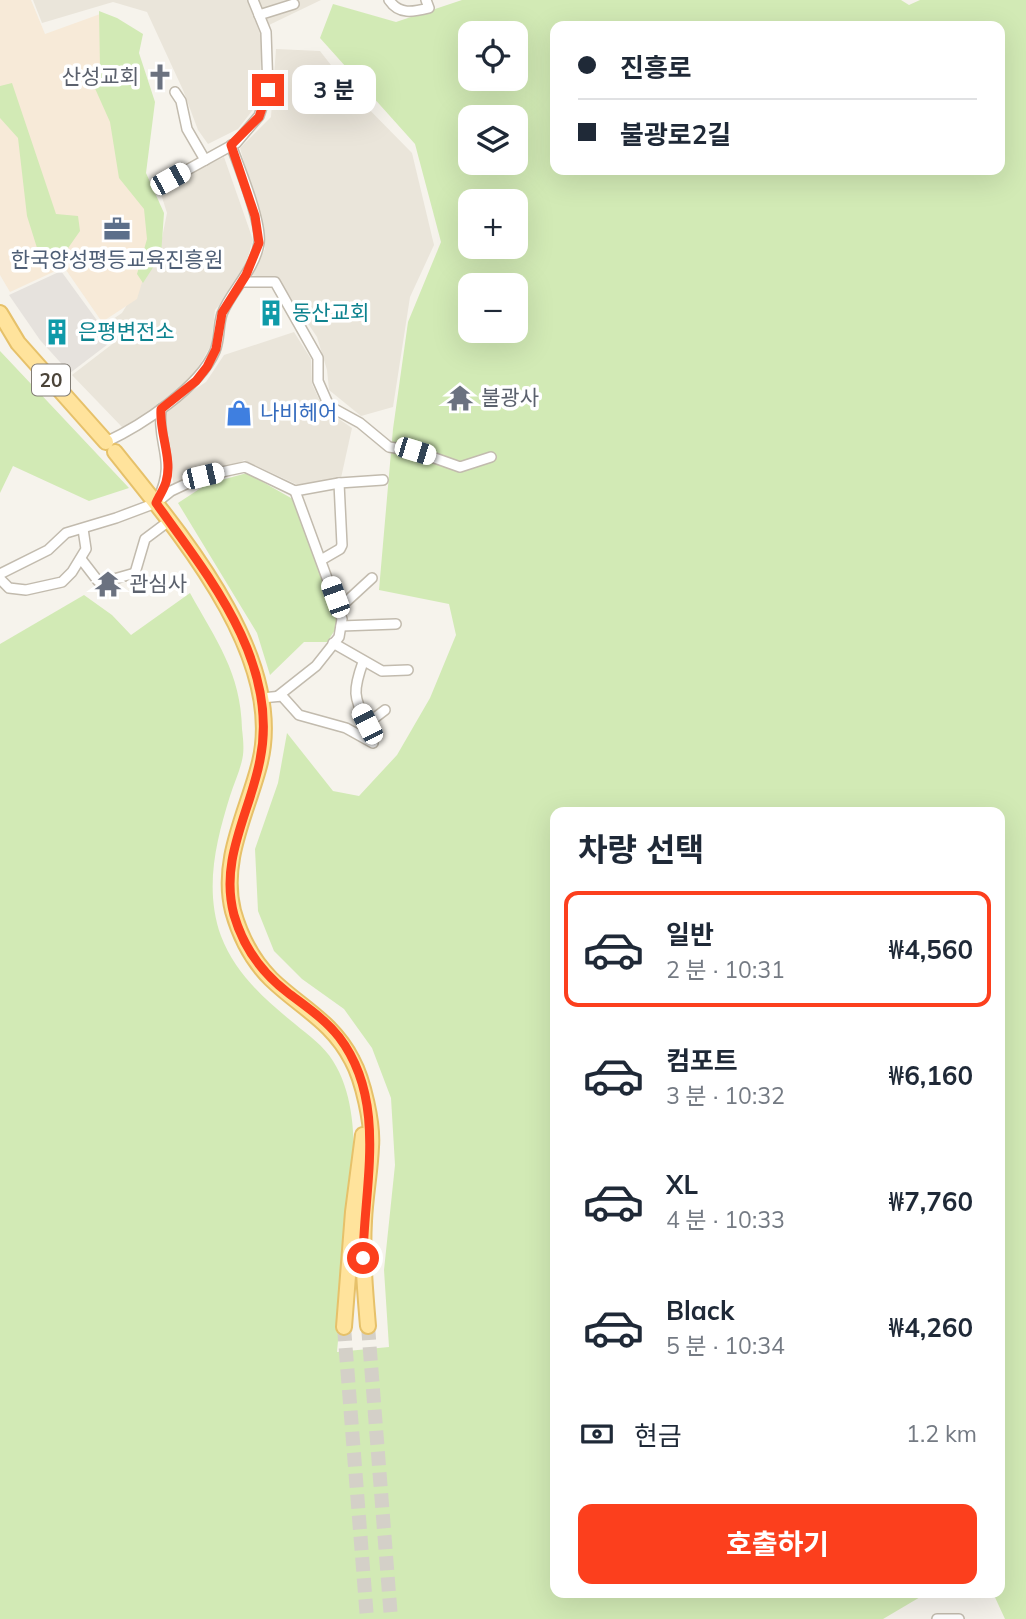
<!DOCTYPE html>
<html lang="ko">
<head>
<meta charset="utf-8">
<style>
	body { margin:0; font-family:Mulish,"Noto Sans KR",sans-serif; background:#f2f2f3; color:#1f2937; height:100vh; display:flex; flex-direction:column; font-size:26px; white-space:nowrap }
	* { box-sizing:border-box; margin:0 }
	p { font-size:23px; color:#747a83 }
	.icon { flex:none; width:38px; height:38px; fill:none; stroke:currentColor; stroke-width:2; stroke-linecap:round; stroke-linejoin:round }
	.map { position:relative; flex:1; overflow:hidden }
	.drawer { position:absolute; left:550px; top:807px; width:455px; height:791px; display:flex; flex-direction:column; background:#fff; border-radius:14px; box-shadow:0 7px 28px #0002 }
	.drawer>* { flex:none }
	.banner { position:absolute; left:550px; top:21px; width:455px; height:154px; border-radius:14px; box-shadow:0 7px 28px #0002; display:grid; align-content:center; height:154px; padding:0 28px; background:#fff }
	.buttons { position:absolute; left:458px; top:21px; display:grid; gap:14px }
	.buttons a { display:grid; place-items:center; width:70px; height:70px; border-radius:14px; background:#fff; box-shadow:0 7px 28px #0002; font-size:35px }
	.end { position:absolute; width:32px; height:32px; margin:-16px; border:9px solid #fc3f1d; background:#fff; box-shadow:0 0 0 4px #fff }
	.from { border-radius:50% }
	.bubble { position:absolute; height:49px; border-radius:14px; background:#fff; box-shadow:0 7px 28px #0002; font-size:23px; font-weight:700; line-height:49px; text-align:center }
	.car { position:absolute; width:21px; height:42px; margin:-21px -10px; border-radius:9px; box-shadow:0 0 5px 2px #0007; background:linear-gradient(#fff 24%,#345 0 40%,#fff 0 76%,#345 0 86%,#fff 0) }
	.banner b { display:flex; align-items:center; gap:24px; height:66px; font-size:26px }
	.banner b+b { border-top:2px solid #e0e1e3 }
	.banner i { width:18px; height:18px; background:#1f2937 }
	ul { padding:0; list-style:none }
	li { display:flex; align-items:center; gap:21px; height:116px; margin:0 14px 10px; padding:0 14px; border:4px solid transparent; border-radius:14px }
	li div { flex:1 }
	li b { display:block; font-size:26px }
	li em { font-style:normal; font-weight:700 }
	li.current { border-color:#fc3f1d }
	li>.icon { width:63px; height:63px; stroke-width:1.5 }
	h2 { padding:0 28px; font-size:32px; line-height:84px }
	.pay { display:flex; align-items:center; gap:18px; height:77px; padding:0 28px; font-size:26px }
	.pay p { margin-inline-start:auto }
	.button { display:flex; gap:14px; margin-top:auto; padding:14px 28px }
	.button a { flex:1; height:80px; border-radius:14px; background:#fc3f1d; color:#fff; font-size:28px; font-weight:700; line-height:80px; text-align:center }
	.map>svg:first-child { display:block }
</style>
</head>
<body>
<div class="map">
<svg width="1026" height="1619" viewBox="0 0 1026 1619">
	<rect width="100%" height="100%" fill="#f6f3ec"/>
	<g fill="#eae5da">
		<path d="M33,0H247L262,39L259,102L238,129L208,144L198,130L183,90L147,12L113,2L42,23Z"/>
		<path d="M258,0H321L269,25Z"/>
		<path d="M276,49L320,51L352,92L412,153L434,245L410,297L393,407L361,416L329,390L327,370L317,337L279,280L251,275L265,249L263,228L240,148L271,117Z"/>
		<path d="M224,157L253,240L241,281L215,310L211,345L192,378L151,411L123,428L72,375L115,342L107,323L122,313L159,253L167,213L159,188Z"/>
		<path d="M294,332L311,359L312,384L323,408L352,428L341,478L298,485L244,460L201,486L174,487L163,410L206,382L224,355Z"/>
	</g>
	<path fill="#f7ead8" d="M0,0H31L45,34L103,13L107,59L91,69L149,205L152,249L137,299L102,322L64,267L10,292L0,275Z"/>
	<path fill="#e6e2dd" d="M61,271L112,341L70,373L40,340L9,295Z"/>
	<g fill="#d2eab5" fill-rule="evenodd">
		<path d="M462,0H901L909,5L920,0H1026V1619H1005L993,1593L999,1592V812H555V1592L927,1593L883,1619H0V644L84,595L112,615L131,635L190,593C216,640 241,673 242,729C243,737 244,747 243,755C241,769 234,783 230,796C216,841 204,889 221,936C235,973 265,1000 295,1024C308,1035 324,1046 333,1061C352,1091 354,1128 354,1163L337,1352L389,1347L384,1270L395,1165L391,1098L372,1048L344,1009L302,979L274,951L258,911L255,849L278,783L287,733L333,791L359,796L397,755L430,698L456,635L449,604L379,590L393,429L408,322L441,242L415,144L320,38L333,4L396,22ZM555,26H999V170H555ZM471,33H516V79H471ZM471,117H516V163H471ZM471,201H516V247H471ZM471,285H516V331H471Z"/>
		<path d="M99,11L117,18L143,34L139,53L155,102L146,173L164,213L161,255L143,283L137,274L147,239L144,209L119,178L110,122L89,75L100,68Z"/>
		<path d="M12,83L56,214L78,216L80,231L59,261L43,267L27,216L18,138L0,118V86Z"/>
		<path d="M0,351L129,488L89,501L13,466L0,493Z"/>
		<path d="M247,473L298,502L339,624L327,642H304L270,675L257,633L178,503L207,484Z"/>
	</g>
	<g fill="none" stroke-linecap="round" stroke-linejoin="round">
		<g stroke="#d4d0c8" stroke-width="14" stroke-dasharray="14 7" stroke-linecap="butt">
			<path d="M368,1326L391,1619"/>
			<path d="M344,1327L367,1619"/>
		</g>
		<g stroke="#c2bbae" stroke-width="12">
			<g id="minor">
				<path d="M389,0C399,15 413,12 429,8L426,0"/>
				<path d="M259,15L294,4"/>
				<path d="M175,92L181,101L187,129L205,160"/>
				<path d="M158,186L236,143L259,116L268,90L266,32L253,0"/>
				<path d="M242,282H275L318,358V381L329,406L360,423L389,447L415,451L460,467L491,457"/>
				<path d="M106,442C142,425 199,388 215,351C220,339 218,326 222,314C230,292 255,270 259,243C262,223 239,166 231,145"/>
				<path d="M158,499C177,460 157,446 161,409"/>
				<path d="M81,559L98,581H107L135,573L142,586"/>
				<path d="M321,560L340,549L342,545L339,483"/>
				<path d="M135,573L145,539L169,521"/>
				<path d="M0,574L48,550L66,533L116,518L156,503L171,491L203,476L245,467L295,491L339,483L383,480"/>
				<path d="M0,579L9,588L26,590L62,582L72,572L86,549L83,529"/>
				<path d="M338,606L347,601L372,578"/>
				<path d="M341,626L396,624"/>
				<path d="M333,643L382,671L408,670"/>
				<path d="M363,662C353,690 353,697 367,724"/>
				<path d="M278,696L316,666L339,637L342,619L295,491"/>
				<path d="M262,698L282,696L299,715L346,728L373,743"/>
				<path d="M364,726L385,710"/>
				<path d="M937,1619H959"/>
			</g>
		</g>
		<g stroke="#e6c16a" stroke-width="18">
			<g id="primary">
				<path d="M0,313L18,343L106,442"/>
				<path d="M115,452C177,530 286,655 260,762C248,811 220,859 233,911C240,936 252,960 271,979C301,1008 332,1021 352,1060C363,1080 373,1124 371,1147C370,1172 365,1196 364,1221C362,1256 365,1291 368,1326"/>
				<path d="M344,1327L353,1212L363,1135"/>
			</g>
		</g>
		<use href="#minor" stroke="#fff" stroke-width="9"/>
		<use href="#primary" stroke="#ffe39c" stroke-width="14"/>
	</g>
	<g fill="none" stroke-linecap="round" stroke-linejoin="round">
		<path stroke="#fc3f1d" stroke-width="9" d="M268,90L259,117L231,145L255,216L259,243L246,275L222,313L216,349L207,367L196,381L161,409C159,433 173,459 166,482C164,489 159,496 156,503C209,577 280,663 260,760C250,813 219,859 234,915C243,946 261,972 287,992C305,1006 325,1019 339,1037C388,1101 364,1185 363,1258"/>
	</g>
	<defs>
		<g id="church-bare" transform="scale(2.1)"><path d="M-1.2-6h2.4v3.5h3.3v2.4h-3.3V6h-2.4V-.1h-3.3v-2.4h3.3Z" fill="#6b7280" stroke="#fff" stroke-width="2.5" paint-order="stroke"/></g>
		<g id="office-bare" transform="scale(2.1)"><path d="M-6-3h4V-5.5h4V-3h4V5H-6ZM-1-4.5V-3h2v-1.5ZM-6 0V1H6V0Z" fill="#5c6f8a" stroke="#fff" stroke-width="2.5" paint-order="stroke"/></g>
		<g id="building-bare" transform="scale(2.1)"><path d="M-4-6H4V6H1V3H-1V6H-4ZM-2.5-4.3h1.7v1.8h-1.7ZM.8-4.3h1.7v1.8H.8ZM-2.5-1h1.7V.8h-1.7ZM.8-1h1.7V.8H.8Z" fill="#0f9aa8" stroke="#fff" stroke-width="2.5" paint-order="stroke"/></g>
		<g id="temple-bare" transform="scale(2.1)"><path d="M0-6L5-2H3V0L6.5 2.5H4V6H1.5V3h-3V6H-4V2.5H-6.5L-3 0V-2H-5Z" fill="#6b7280" stroke="#fff" stroke-width="2.5" paint-order="stroke"/></g>
		<g id="shop-bare" transform="scale(2.1)"><path d="M-5-2.5h2.3a2.7 3.5 0 0 1 5.4 0H5L5.5 6h-11ZM-1.5-2.5h3a1.5 2.3 0 0 0-3 0Z" fill="#3f7fe0" stroke="#fff" stroke-width="2.5" paint-order="stroke"/></g>
	</defs>
	<g fill-rule="evenodd">
		<use href="#church-bare" x="160" y="77"/>
		<use href="#office-bare" x="117" y="229"/>
		<use href="#building-bare" x="271" y="313"/>
		<use href="#building-bare" x="57" y="332"/>
		<use href="#temple-bare" x="460" y="398"/>
		<use href="#shop-bare" x="239" y="413"/>
		<use href="#temple-bare" x="108" y="584"/>
	</g>
	<g text-anchor="middle" stroke-width="7" stroke-linejoin="round" paint-order="stroke">
		<rect fill="#fff" stroke="#817c74" stroke-width="2" x="32" y="364.5" width="38" height="31" rx="5"/>
		<g font-size="19" font-weight="bold" fill="#4b4439">
			<text x="51" y="387">20</text>
		</g>
		<g font-size="21" fill="#5b616d" stroke="#fff" text-anchor="start">
			<text x="139" y="84" text-anchor="end">산성교회</text>
			<text x="481" y="405">불광사</text>
			<text x="129" y="591">관심사</text>
		</g>
		<g font-size="21" fill="#4e5e75" stroke="#fff">
			<text x="117" y="267">한국양성평등교육진흥원</text>
		</g>
		<g font-size="21" fill="#0d838f" stroke="#fff" text-anchor="start">
			<text x="292" y="320">동산교회</text>
			<text x="78" y="339">은평변전소</text>
		</g>
		<g font-size="21" fill="#366cbe" stroke="#fff" text-anchor="start">
			<text x="260" y="420">나비헤어</text>
		</g>
	</g>
</svg>
<div class="buttons">
<a><svg class="icon" aria-label="locate" viewBox="0 0 24 24"><circle cx="12" cy="12" r="6"/><path d="M12 2v4M12 18v4M2 12h4M18 12h4"/></svg></a>
<a><svg class="icon" aria-label="layers" viewBox="0 0 24 24"><path d="M12 4l9 5-9 5-9-5zM3 14l9 5 9-5"/></svg></a>
<a>+</a>
<a>−</a>
</div>
<i class="end from" style="left:363px;top:1258px"></i>
<i class="end" style="left:268px;top:90px"></i>
<div class="bubble" style="left:292px;top:65px;width:84px">3 분</div>
<i class="car" style="left:170px;top:179px;rotate:61deg"></i>
<i class="car" style="left:415px;top:451px;rotate:107deg"></i>
<i class="car" style="left:203px;top:476px;rotate:77deg"></i>
<i class="car" style="left:335px;top:597px;rotate:340deg"></i>
<i class="car" style="left:367px;top:724px;rotate:333deg"></i>
<div class="banner">
<b><i class="from"></i>진흥로</b>
<b><i></i>불광로2길</b>
</div>
<section class="drawer">
<h2>차량 선택</h2>
<ul>
<li class="current"><svg class="icon" aria-label="car" viewBox="0 0 24 24"><path d="M5 17H2v-5l4-1 3-4h7l3 4 3 1v5h-3M9 17h6M6 11h13"/><circle cx="7" cy="17" r="2"/><circle cx="17" cy="17" r="2"/></svg><div><b>일반</b><p>2 분 · 10:31</p></div><em>₩4,560</em></li>
<li><svg class="icon" aria-label="car" viewBox="0 0 24 24"><path d="M5 17H2v-5l4-1 3-4h7l3 4 3 1v5h-3M9 17h6M6 11h13"/><circle cx="7" cy="17" r="2"/><circle cx="17" cy="17" r="2"/></svg><div><b>컴포트</b><p>3 분 · 10:32</p></div><em>₩6,160</em></li>
<li><svg class="icon" aria-label="car" viewBox="0 0 24 24"><path d="M5 17H2v-5l4-1 3-4h7l3 4 3 1v5h-3M9 17h6M6 11h13"/><circle cx="7" cy="17" r="2"/><circle cx="17" cy="17" r="2"/></svg><div><b>XL</b><p>4 분 · 10:33</p></div><em>₩7,760</em></li>
<li><svg class="icon" aria-label="car" viewBox="0 0 24 24"><path d="M5 17H2v-5l4-1 3-4h7l3 4 3 1v5h-3M9 17h6M6 11h13"/><circle cx="7" cy="17" r="2"/><circle cx="17" cy="17" r="2"/></svg><div><b>Black</b><p>5 분 · 10:34</p></div><em>₩4,260</em></li>
</ul>
<div class="pay"><svg class="icon" aria-label="cash" viewBox="0 0 24 24"><path d="M3 7h18v10H3z"/><circle cx="12" cy="12" r="2"/></svg>현금<p>1.2 km</p></div>
<div class="button"><a>호출하기</a></div>
</section>
</div>
</body>
</html>
